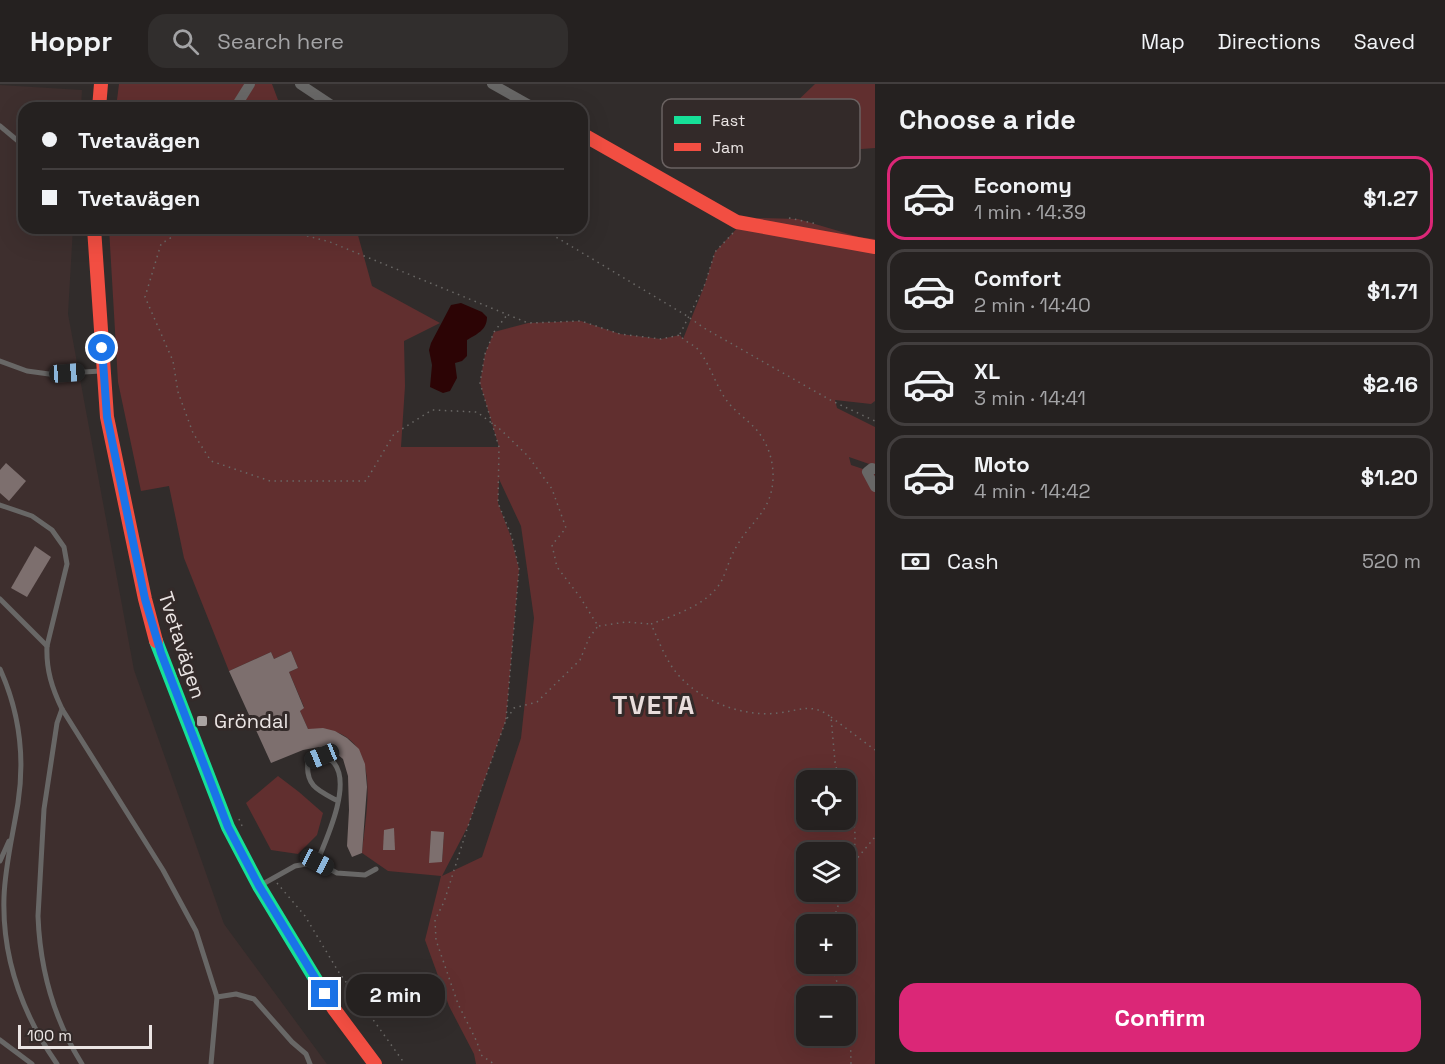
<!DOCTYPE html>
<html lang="en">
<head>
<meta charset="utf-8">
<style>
	body { margin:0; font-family:"Space Grotesk",sans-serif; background:#312e2d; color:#f1f3f6; height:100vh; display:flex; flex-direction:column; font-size:22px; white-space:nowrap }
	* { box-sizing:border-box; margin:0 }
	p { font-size:20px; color:#a3a3a5 }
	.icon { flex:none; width:33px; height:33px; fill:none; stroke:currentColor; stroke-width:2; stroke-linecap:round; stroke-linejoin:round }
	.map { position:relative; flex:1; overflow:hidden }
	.side { display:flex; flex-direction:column; background:#252120; width:570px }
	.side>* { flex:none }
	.banner { position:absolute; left:18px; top:18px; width:570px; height:132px; border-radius:18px; box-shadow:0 6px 24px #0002,0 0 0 2px #423e3e; display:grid; align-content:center; height:132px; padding:0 24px; background:#252120 }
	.fabs { position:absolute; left:796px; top:686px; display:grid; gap:12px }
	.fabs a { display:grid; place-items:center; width:60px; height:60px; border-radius:12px; background:#252120; box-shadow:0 6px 24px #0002,0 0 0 2px #423e3e; font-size:30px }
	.scale { position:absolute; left:18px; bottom:15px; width:134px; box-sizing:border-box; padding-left:6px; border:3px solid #ebe5e4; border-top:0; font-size:16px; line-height:21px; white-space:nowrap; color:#ebe5e4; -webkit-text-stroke:4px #332a29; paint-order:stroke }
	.end { position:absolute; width:27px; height:27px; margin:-14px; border:8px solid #1a73e8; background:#fff; box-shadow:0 0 0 3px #fff }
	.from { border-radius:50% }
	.bubble { position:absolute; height:42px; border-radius:18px; background:#252120; box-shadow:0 6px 24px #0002,0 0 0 2px #423e3e; font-size:20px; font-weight:800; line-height:42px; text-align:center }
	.car { position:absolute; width:18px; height:36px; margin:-18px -9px; border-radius:8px; box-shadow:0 0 4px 2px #0007; background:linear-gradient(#222 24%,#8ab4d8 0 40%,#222 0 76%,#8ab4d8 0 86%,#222 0) }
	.banner b { display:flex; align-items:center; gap:21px; height:57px; font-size:22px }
	.banner b+b { border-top:2px solid #423e3e }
	.banner i { width:15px; height:15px; background:#f1f3f6 }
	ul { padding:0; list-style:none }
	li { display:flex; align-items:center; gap:18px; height:84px; margin:0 12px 9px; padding:0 12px; border:3px solid #423e3e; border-radius:18px }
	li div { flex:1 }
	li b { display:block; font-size:22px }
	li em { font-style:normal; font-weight:800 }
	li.on { border-color:#db2777 }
	li>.icon { width:54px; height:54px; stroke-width:1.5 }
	h2 { padding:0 24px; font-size:27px; line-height:72px }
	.pay { display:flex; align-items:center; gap:15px; height:66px; padding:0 24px; font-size:22px }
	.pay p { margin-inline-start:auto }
	.action { display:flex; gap:12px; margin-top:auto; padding:12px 24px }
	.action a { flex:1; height:69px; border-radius:18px; background:#db2777; color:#fff; font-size:24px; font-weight:800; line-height:69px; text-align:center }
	header { display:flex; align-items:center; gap:36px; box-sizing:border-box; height:84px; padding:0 30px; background:#252120; border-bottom:2px solid #423e3e }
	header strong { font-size:28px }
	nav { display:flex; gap:33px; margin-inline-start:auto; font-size:21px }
	.search { width:420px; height:54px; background:#312e2d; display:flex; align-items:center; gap:15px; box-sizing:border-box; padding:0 21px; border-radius:18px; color:#a3a3a5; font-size:22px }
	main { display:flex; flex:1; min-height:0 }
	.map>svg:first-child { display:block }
</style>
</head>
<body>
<header>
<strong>Hoppr</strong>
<div class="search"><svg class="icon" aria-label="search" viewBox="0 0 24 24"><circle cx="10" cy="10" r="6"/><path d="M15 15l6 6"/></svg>Search here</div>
<nav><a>Map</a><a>Directions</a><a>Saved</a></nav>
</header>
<main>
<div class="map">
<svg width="875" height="980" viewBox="0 0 875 980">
	<rect width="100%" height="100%" fill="#312c2b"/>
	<path fill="#3e2f2e" d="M0,1L82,6L81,24H24V144H73L68,230L134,586L224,840L327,980H0Z"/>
	<g fill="#612f2f" fill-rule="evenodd">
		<path d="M119,0H272L281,24H116Z"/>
		<path d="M815,0H875V64L821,68L790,24Z"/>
		<path d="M759,134L798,135L859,153L875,155V317L871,320L835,316L837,324L875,343V382L849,373L851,381L875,389V980H476L474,970L449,922L425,856L441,792L388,787L362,769C365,732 382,664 336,648C328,645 317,646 308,645L300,627L304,623L289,588L298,584L291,567L274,575L271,568L229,587L184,474L169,402L141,407L118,298L109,144H356L372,202L440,239L404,257L405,302L401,363H499L480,299L485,270L494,248L528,239L581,237L620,250L661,255L680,251L683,255L705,200L715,168L741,140ZM499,395L521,442L534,534L521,654L482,773L442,792L468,742L506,636L519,485L511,453L498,419ZM807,696H846V735H807ZM431,748H444L442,777L430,778ZM807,768H846V807H807ZM807,840H846V879H807ZM807,912H846V951H807Z"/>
		<path d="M367,144H448L440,150Z"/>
		<path d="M278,692L299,708L323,729L317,751L298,770L271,766L246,719Z"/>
	</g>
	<path fill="#2c0405" d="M461,219L482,228L487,233C487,246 477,250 467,256V272L462,277L455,279L457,294L450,307L443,309L430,303L432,281L429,266L431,259L451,221Z"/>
	<g fill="#7d6f6e">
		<path d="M6,379L26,397L9,417L0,409V386Z"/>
		<path d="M35,462L51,473L27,513L11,504Z"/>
		<path d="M291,567L298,584L289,588L304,624L300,627L308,645L323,644L335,647L347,654L359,665L365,680L367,703L362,769L352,773L347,762L349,726L348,692L343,675L332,666L319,663L303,666L271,679L229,587L271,568L274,575Z"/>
		<path d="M394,744L395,766H383L384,746Z"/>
		<path d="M431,747L444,748L442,778L429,779Z"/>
	</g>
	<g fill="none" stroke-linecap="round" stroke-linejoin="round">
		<g stroke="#6a6866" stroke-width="1.5" stroke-dasharray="1.5 4.5" stroke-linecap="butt">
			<path d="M789,134L817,140"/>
			<path d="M186,144L161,160L145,213L173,277L178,308L193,349L211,377L270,397H366L394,350L432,326L477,328L501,346L528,372L552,405L566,444L552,461L557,483L580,513L598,542L589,554L580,576L537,618L514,624L506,636L468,742L444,818L435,836L436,856L458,920L477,958L481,971L494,980"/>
			<path d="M278,144L330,158L528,239L581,237L620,250L661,255L680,251C685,259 695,260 700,268C711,283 716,302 727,317C736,329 750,337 759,349C773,367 777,394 769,415C762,433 747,444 738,460C730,472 727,486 721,498C707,521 675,531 651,540C657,553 662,566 669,578C689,613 739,634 778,629C799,627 811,618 831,633L835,678L839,696"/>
			<path d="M541,144L687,232L704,244L832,317L875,337"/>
			<path d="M680,250L705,200L715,168L733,149"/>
			<path d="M599,542L626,538L651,540"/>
			<path d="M831,633L875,666"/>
			<path d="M506,635L519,485L512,453L498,419L499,363L480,299L485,270L494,248L507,231"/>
			<path d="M846,713C859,744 857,766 846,798"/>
			<path d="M239,735L243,744"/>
			<path d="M854,778L875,753"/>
			<path d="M277,799L305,832L338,887L405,980"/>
			<path d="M832,840L843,807"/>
			<path d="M832,879V884L842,912"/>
			<path d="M846,925L850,936L851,980"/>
		</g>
		<g stroke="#686766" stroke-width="5">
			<path d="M0,42L24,62"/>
			<path d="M0,277L27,287L49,290L101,287"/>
			<path d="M0,421L32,432L52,446L64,463L67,480L47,562C46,586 52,604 62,625L163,786L196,847L217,913"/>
			<path d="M0,515L47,562"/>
			<path d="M0,585C19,627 25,673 18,719C13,750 5,782 4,813C2,874 23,931 57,980"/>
			<path d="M62,625L57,639L44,725L38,832C40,885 53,934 82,980"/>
			<path d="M0,777L9,757"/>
			<path d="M317,778C326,756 352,701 334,679C332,676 326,674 322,672L308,678C305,702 319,707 338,717"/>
			<path d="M261,801L295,782L317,778L337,789L365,791L376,785"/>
			<path d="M0,956L32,980"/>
			<path d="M211,980L217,913L236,910L254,915L292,958L306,970L310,980"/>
		</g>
		<g stroke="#686766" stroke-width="10">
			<path d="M300,0L336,24"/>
			<path d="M492,0L535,24"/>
			<path d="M235,24L250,0"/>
			<path d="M875,385L872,384L867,388L875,403"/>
		</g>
		<path stroke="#16e098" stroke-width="14" d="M156,557L228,743L259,802L319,901"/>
		<g stroke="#f24e42" stroke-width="14">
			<path d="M99,24L101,0"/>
			<path d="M582,50L737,138L875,163"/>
			<path d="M94,144L107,333L145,515L156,557"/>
			<path d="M319,901L334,925L375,980"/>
		</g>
	</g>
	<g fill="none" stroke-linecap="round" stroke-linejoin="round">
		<path stroke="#1a73e8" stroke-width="8" d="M102,264L107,333L145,515L161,569L228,743L259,802L325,910"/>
	</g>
	<rect fill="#aaa4a3" stroke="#332a29" stroke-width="2" x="196" y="631" width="12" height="12" rx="3"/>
	<g text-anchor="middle" stroke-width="6" stroke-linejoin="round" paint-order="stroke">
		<g font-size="20" fill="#ebe5e4" stroke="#332a29">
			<text transform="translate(182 561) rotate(72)" y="7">Tvetavägen</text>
		</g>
		<g font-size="20" fill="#ebe5e4" stroke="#332a29" text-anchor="start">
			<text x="214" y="644">Gröndal</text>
		</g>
		<g font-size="26" font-weight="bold" letter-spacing="1.5" fill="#e9dddc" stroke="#332a29">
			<text x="654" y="630">TVETA</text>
		</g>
	</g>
	<rect x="662" y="15" width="198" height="69" rx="9" fill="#332a29" stroke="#6a6261" stroke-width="1.5"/>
	<rect x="674" y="32" width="27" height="8" fill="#16e098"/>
	<rect x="674" y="59" width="27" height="8" fill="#f24e42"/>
	<g font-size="16" fill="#ebe5e4">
		<text x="712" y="42">Fast</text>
		<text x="712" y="69">Jam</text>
	</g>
</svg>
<div class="fabs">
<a><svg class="icon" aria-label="locate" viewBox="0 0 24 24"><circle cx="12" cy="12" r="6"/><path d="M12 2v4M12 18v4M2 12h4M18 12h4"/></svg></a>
<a><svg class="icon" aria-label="layers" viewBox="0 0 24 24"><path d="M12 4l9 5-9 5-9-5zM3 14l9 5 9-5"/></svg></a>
<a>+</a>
<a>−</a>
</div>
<div class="scale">100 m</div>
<i class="end from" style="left:102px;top:264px"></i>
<i class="end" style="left:325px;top:910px"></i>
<div class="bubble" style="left:346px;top:890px;width:99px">2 min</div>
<i class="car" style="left:67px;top:289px;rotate:86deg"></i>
<i class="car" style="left:322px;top:672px;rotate:248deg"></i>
<i class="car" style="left:317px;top:778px;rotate:118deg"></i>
<div class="banner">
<b><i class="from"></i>Tvetavägen</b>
<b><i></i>Tvetavägen</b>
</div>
</div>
<section class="side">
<h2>Choose a ride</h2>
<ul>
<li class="on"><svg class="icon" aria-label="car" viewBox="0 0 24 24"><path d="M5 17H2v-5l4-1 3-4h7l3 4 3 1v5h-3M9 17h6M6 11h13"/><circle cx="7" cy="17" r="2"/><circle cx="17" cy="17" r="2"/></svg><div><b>Economy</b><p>1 min · 14:39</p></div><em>$1.27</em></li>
<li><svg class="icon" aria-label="car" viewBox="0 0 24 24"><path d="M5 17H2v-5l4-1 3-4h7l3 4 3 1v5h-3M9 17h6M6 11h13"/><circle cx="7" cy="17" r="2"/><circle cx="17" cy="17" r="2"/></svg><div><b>Comfort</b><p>2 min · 14:40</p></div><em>$1.71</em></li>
<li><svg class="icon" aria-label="car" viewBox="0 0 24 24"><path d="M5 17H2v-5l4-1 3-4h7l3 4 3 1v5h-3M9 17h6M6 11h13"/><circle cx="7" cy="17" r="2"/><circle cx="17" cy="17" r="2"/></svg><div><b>XL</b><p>3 min · 14:41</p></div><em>$2.16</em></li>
<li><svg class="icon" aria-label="car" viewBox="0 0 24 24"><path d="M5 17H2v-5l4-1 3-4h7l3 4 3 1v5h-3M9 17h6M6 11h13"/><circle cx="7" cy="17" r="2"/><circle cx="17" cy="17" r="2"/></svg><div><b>Moto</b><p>4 min · 14:42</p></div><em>$1.20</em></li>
</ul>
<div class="pay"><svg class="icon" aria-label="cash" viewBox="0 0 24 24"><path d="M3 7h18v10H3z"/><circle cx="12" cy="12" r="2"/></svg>Cash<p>520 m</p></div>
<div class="action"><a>Confirm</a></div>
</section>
</main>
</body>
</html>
